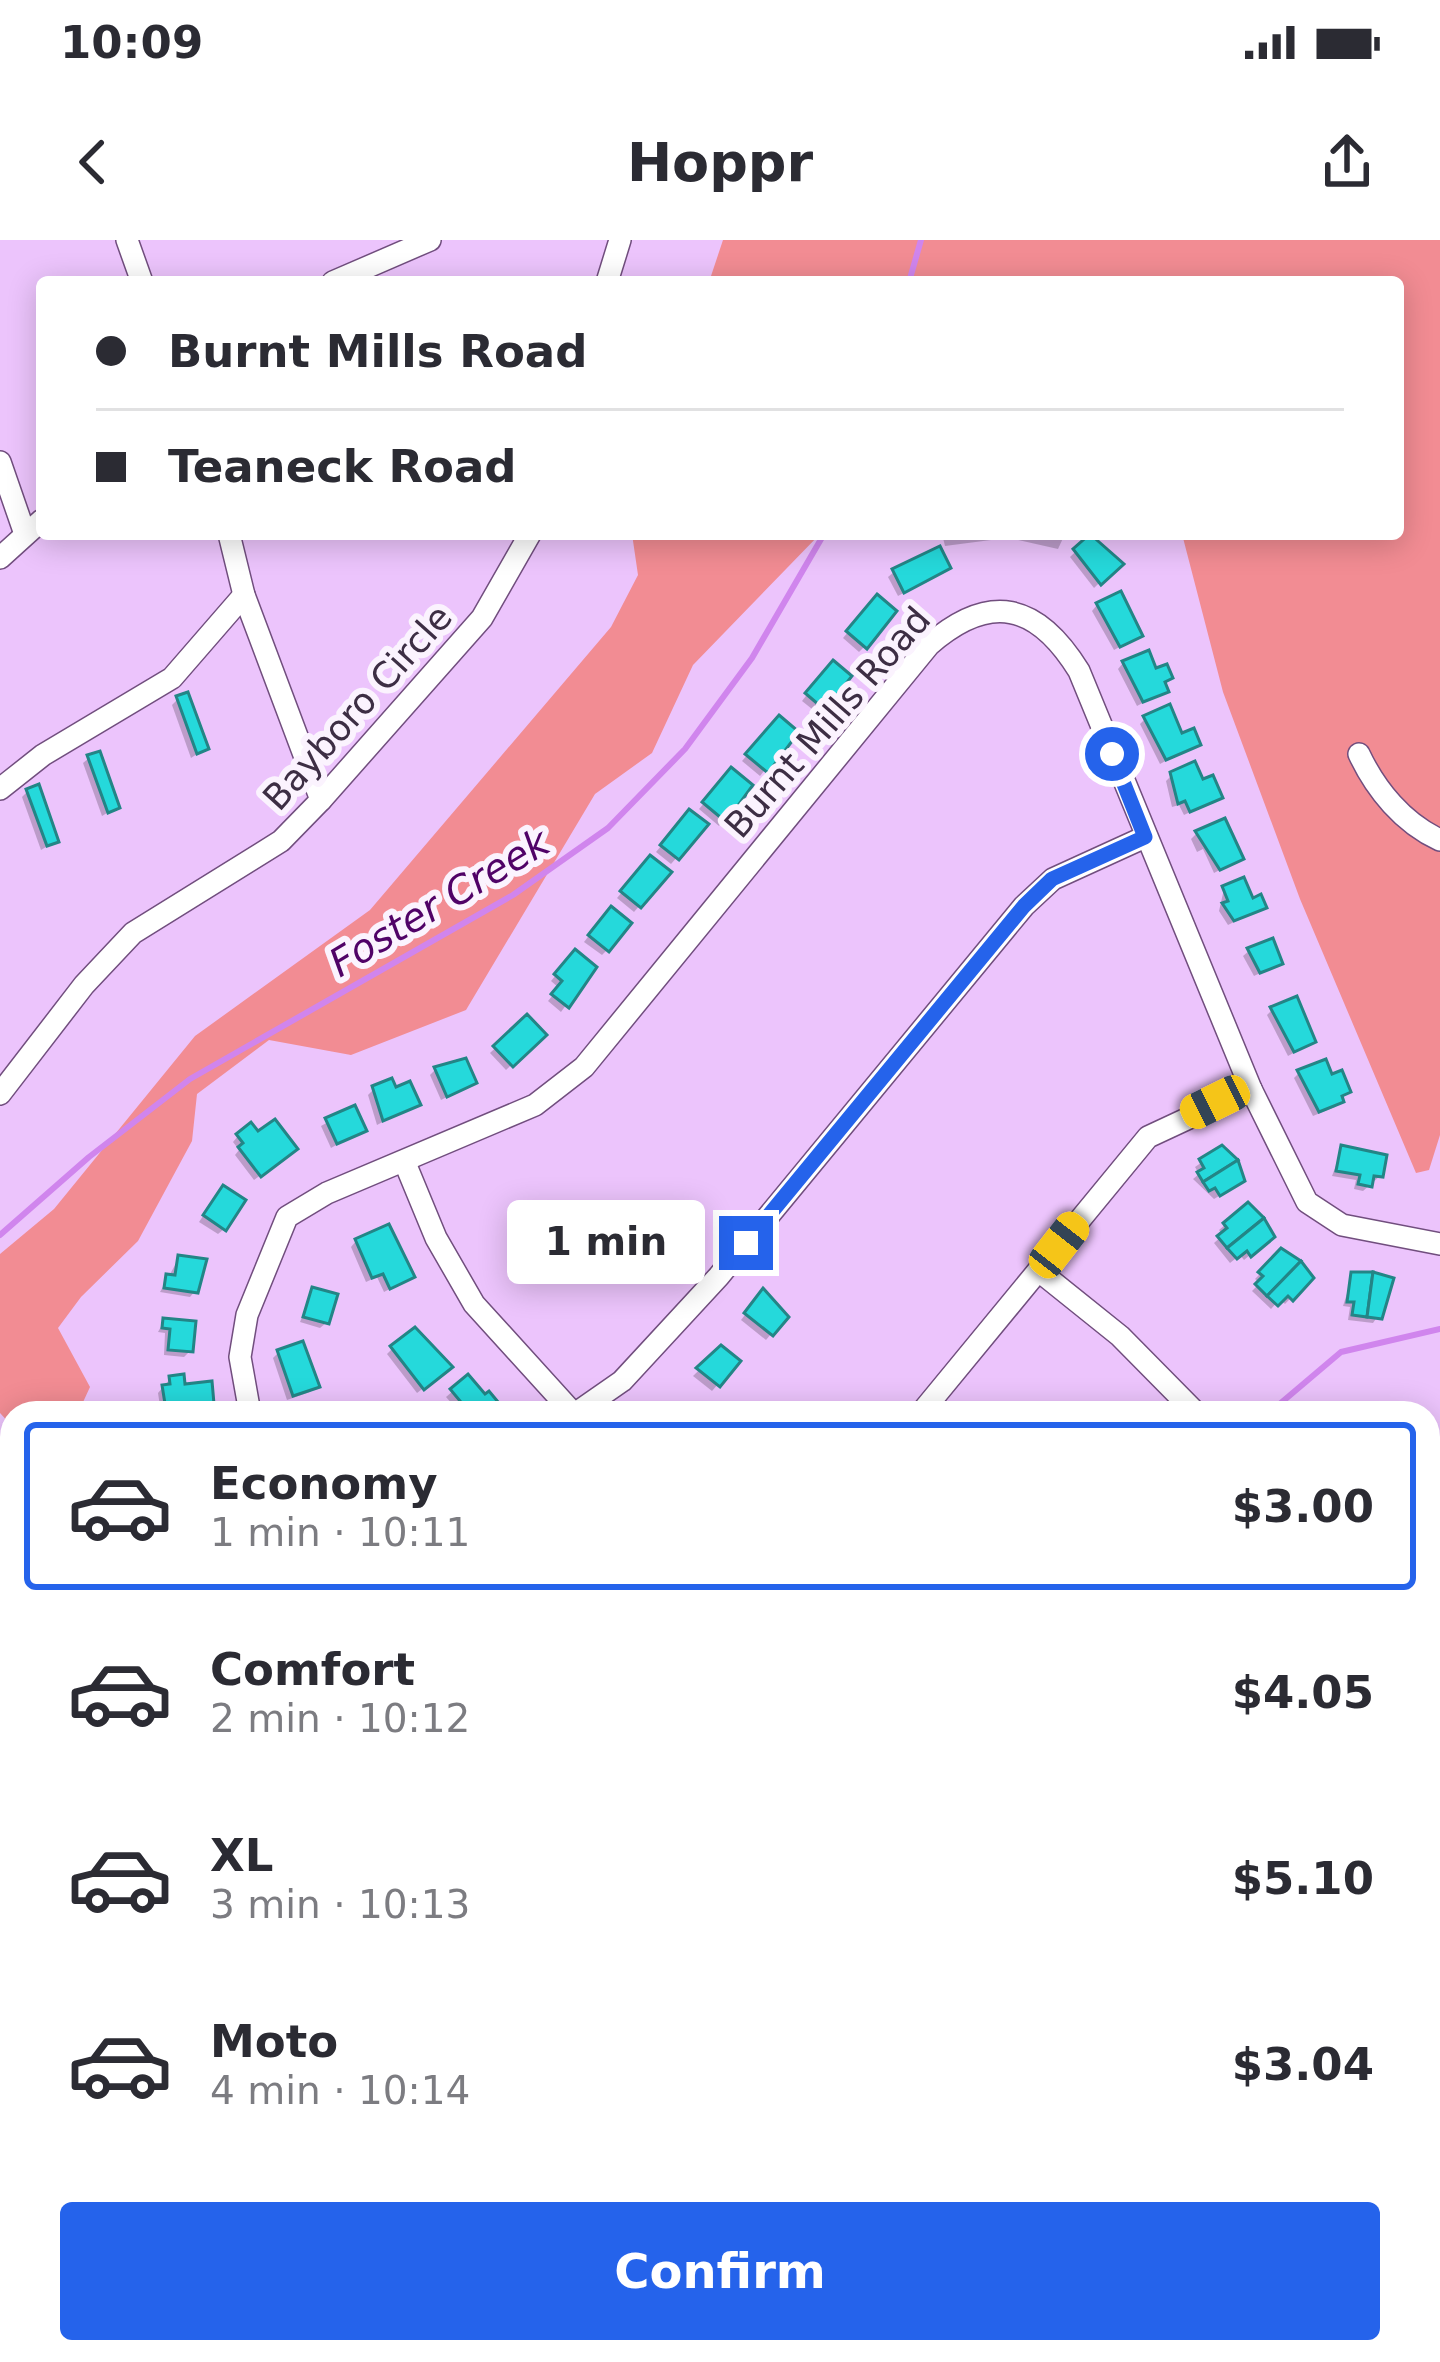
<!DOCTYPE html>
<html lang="en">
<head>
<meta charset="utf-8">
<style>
	body { margin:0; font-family:"DejaVu Sans",sans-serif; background:#f2f2f3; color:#2b2b33; height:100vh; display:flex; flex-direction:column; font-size:45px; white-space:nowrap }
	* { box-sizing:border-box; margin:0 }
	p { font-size:39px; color:#7c7c81 }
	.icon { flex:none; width:66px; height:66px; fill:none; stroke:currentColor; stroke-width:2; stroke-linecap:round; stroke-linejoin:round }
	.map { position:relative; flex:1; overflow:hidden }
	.side { position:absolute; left:0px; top:1161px; width:1440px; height:963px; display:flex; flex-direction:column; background:#fff; border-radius:36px 36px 0 0; box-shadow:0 6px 30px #0003 }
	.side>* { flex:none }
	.top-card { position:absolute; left:36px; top:36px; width:1368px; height:264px; border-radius:12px; box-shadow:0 6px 30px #0003; display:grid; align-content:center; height:264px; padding:0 60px; background:#fff }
	.end { position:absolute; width:54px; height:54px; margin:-27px; border:15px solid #2563eb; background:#fff; box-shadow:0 0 0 6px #fff }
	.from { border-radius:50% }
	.bubble { position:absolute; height:84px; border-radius:12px; background:#fff; box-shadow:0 6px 30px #0003; font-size:39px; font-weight:800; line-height:84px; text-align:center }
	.car { position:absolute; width:36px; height:72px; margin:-36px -18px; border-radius:15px; box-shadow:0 0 9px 3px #0007; background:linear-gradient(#f5c518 24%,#345 0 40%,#f5c518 0 76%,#345 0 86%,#f5c518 0) }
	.top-card b { display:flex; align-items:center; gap:42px; height:114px; font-size:45px }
	.top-card b+b { border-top:3px solid #e1e1e2 }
	.top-card i { width:30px; height:30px; background:#2b2b33 }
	ul { padding:21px 0 0; list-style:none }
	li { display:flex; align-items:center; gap:36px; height:168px; margin:0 24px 18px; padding:0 36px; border:6px solid transparent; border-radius:12px }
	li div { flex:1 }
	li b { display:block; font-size:45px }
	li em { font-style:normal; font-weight:800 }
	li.selected { border-color:#2563eb }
	li>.icon { width:108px; height:108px; stroke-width:1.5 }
	.action { display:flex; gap:24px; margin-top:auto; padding:24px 60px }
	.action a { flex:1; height:138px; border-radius:12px; background:#2563eb; color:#fff; font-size:48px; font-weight:800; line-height:138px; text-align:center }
	.status { display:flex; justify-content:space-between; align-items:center; height:84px; padding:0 60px; background:#fff; direction:ltr }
	.status svg { height:33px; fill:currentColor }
	header { display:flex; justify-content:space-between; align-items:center; height:156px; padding:0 60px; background:#fff; font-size:54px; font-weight:800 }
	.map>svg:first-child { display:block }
</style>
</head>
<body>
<div class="status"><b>10:09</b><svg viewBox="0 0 49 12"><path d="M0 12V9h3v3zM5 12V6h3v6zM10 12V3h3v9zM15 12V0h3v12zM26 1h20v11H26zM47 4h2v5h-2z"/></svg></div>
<header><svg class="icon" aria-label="back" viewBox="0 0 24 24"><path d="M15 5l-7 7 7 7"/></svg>Hoppr<svg class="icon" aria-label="share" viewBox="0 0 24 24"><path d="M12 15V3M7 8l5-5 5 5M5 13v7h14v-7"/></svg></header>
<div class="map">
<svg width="1440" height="2122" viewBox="0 0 1440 2122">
	<rect width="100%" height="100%" fill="#ecc4fc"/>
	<g fill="#f28c93">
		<path d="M723,0H1440V895L1429,930L1416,933L1300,659L1223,452L1182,294H1398V42H709Z"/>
		<path d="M632,294H820L693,425L652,513L595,554L466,770L351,815L269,800L197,854L192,901L138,1001L81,1057L58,1088L90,1147L78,1173H12V1186L0,1173V1014L54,969L195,796L370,670L611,387L638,335Z"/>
	</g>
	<g fill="#0003">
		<path d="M942,294H997V295L991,300L945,306Z"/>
		<path d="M1016,294H1065L1058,309L1014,299Z"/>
		<path d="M1093,295L1119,324L1094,348L1070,317Z"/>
		<path d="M948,328L898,356L888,337L894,332Z"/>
		<path d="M877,358L864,407L859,412L843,398Z"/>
		<path d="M1097,365L1139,396L1114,410L1092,371Z"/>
		<path d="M1123,423L1170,438L1163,445L1165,451L1137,466L1118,429Z"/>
		<path d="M827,429L822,468L817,473L802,461Z"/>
		<path d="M178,459L206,508L191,518L172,465Z"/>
		<path d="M779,479L795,492L760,536L742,521Z"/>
		<path d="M1145,479L1181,497L1197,504L1160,524L1140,484Z"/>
		<path d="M89,518L117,567L102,576L83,523Z"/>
		<path d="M732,531L724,580L719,586L699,569Z"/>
		<path d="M1172,535L1201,543L1220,557L1184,575L1179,565L1172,567L1166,541Z"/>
		<path d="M28,551L56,601L41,610L22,557Z"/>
		<path d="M684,578L705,585L671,624L656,612Z"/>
		<path d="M1197,593L1240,619L1214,633L1203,609L1197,612L1191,599Z"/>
		<path d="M650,619L668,633L634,672L617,658Z"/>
		<path d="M1224,649L1251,662L1264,667L1228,685L1219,671Z"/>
		<path d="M605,675L607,710L602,715L584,702Z"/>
		<path d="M1249,711L1279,724L1254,736L1243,716Z"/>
		<path d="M575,713L593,728L561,772L548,761L559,748L551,741Z"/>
		<path d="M1272,770L1313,802L1288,816L1267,775Z"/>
		<path d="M527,778L543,795L506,830L490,813Z"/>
		<path d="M435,830L474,843L441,860L430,835Z"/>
		<path d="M1299,833L1331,838L1348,851L1335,867L1313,876L1294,838Z"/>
		<path d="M374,849L395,851L417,864L377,885L368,855Z"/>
		<path d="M353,868L363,890L331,908L321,886Z"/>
		<path d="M238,896L289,914L254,940L235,915L239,910L233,902Z"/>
		<path d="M1221,909L1236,946L1214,959L1193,939L1199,934L1195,927Z"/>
		<path d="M1342,909L1380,936L1363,951L1354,949L1356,940L1332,936Z"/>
		<path d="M218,954L224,989L218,994L199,982Z"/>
		<path d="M1247,966L1265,1002L1244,1020L1240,1015L1230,1023L1214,1003L1223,995L1219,990Z"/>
		<path d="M356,1001L412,1037L384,1052L377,1037L366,1042L351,1007Z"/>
		<path d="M1281,1012L1310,1038L1285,1064L1280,1059L1271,1069L1252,1051L1260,1043L1255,1039Z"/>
		<path d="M179,1018L195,1051L190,1057L160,1052Z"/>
		<path d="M1353,1035L1391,1040L1387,1063L1373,1083L1348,1080L1350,1067L1343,1066Z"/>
		<path d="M313,1051L326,1083L320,1088L300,1082Z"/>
		<path d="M758,1058L771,1094L766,1100L741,1080Z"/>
		<path d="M164,1081L190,1111L184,1117L164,1115L165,1093L158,1092Z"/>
		<path d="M392,1109L444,1132L417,1153L387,1114Z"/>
		<path d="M721,1109L737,1122L712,1151L693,1136Z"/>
		<path d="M278,1113L316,1146L310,1152L287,1160L273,1118Z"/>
		<path d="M468,1138L499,1168L495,1173H460L446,1157Z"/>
		<path d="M170,1139L182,1147L211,1163L206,1169L161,1173L158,1153Z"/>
		<path d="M653,1165L678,1166V1173H647Z"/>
		<path d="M11,1338L12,1377L8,1380L0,1369V1346Z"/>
		<path d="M12,1521V1557L6,1562L0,1553V1525Z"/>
		<path d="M0,1700L12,1713V1741L3,1748Z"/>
		<path d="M1,1860L12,1872V1909L7,1913L0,1905Z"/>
	</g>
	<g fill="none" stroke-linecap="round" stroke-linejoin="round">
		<g stroke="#d085ed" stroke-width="6">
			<path d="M909,42L921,0"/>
			<path d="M0,995L89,917L190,839L513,655L608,588L685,509L752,418L824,294"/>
			<path d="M1269,1173L1341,1112L1440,1089"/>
			<path d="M229,2122L241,2112"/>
		</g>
	</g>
	<g fill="#25d9db" stroke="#238586" stroke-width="3">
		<path d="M1090,294L1124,324L1101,345L1073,309Z"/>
		<path d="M940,306L951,328L904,353L892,329Z"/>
		<path d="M1121,351L1143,396L1120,407L1096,363Z"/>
		<path d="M877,354L897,371L867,409L846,391Z"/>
		<path d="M1149,410L1156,428L1167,424L1173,438L1165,442L1169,452L1143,462L1122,421Z"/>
		<path d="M833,420L852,436L825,470L805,453Z"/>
		<path d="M188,452L209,509L197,514L176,456Z"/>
		<path d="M1170,464L1182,493L1194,488L1201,505L1166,520L1143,476Z"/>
		<path d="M779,475L799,492L768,533L745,514Z"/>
		<path d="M100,511L120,568L108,573L87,515Z"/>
		<path d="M1195,521L1203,539L1213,535L1223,558L1190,572L1185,561L1178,564L1170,532Z"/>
		<path d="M731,527L753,545L726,582L702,562Z"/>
		<path d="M39,544L59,602L47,606L26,549Z"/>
		<path d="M689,569L709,584L679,620L660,605Z"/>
		<path d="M1225,578L1244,619L1220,630L1195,591Z"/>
		<path d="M650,615L672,632L641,668L620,651Z"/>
		<path d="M1244,637L1253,658L1261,654L1267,668L1234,681L1222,663L1228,661L1222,646Z"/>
		<path d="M611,666L632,683L609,712L588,695Z"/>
		<path d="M1273,698L1283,724L1260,733L1247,708Z"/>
		<path d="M575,709L597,727L569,768L551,754L562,741L554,734Z"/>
		<path d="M1297,756L1316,802L1294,812L1270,767Z"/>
		<path d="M527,774L547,795L513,827L493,806Z"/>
		<path d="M466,818L477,843L447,857L434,827Z"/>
		<path d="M1326,819L1332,834L1342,830L1351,852L1342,856L1344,862L1319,872L1297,830Z"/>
		<path d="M392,838L396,847L410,841L421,865L383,881L372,846Z"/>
		<path d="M355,865L367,891L337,904L325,878Z"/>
		<path d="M275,879L298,909L261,937L238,907L243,903L236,894L251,882L258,891Z"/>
		<path d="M1222,905L1238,920L1203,942L1197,932L1204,928L1199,919Z"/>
		<path d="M1341,905L1387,915L1383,937L1374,936L1372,947L1358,944L1360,935L1336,931Z"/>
		<path d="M1238,920L1245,941L1220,956L1215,948L1209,951L1203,942Z"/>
		<path d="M223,945L246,960L226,991L203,975Z"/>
		<path d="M1248,962L1264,978L1227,1008L1217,996L1227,988L1223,983Z"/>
		<path d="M1264,978L1275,997L1251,1017L1247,1011L1237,1019L1227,1008Z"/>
		<path d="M389,984L415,1037L390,1049L383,1034L372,1038L355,999Z"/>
		<path d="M1281,1008L1301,1021L1267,1056L1255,1044L1263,1036L1258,1032Z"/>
		<path d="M178,1015L207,1019L198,1053L164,1048L166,1034L175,1035Z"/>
		<path d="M1301,1021L1314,1038L1293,1061L1288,1056L1278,1066L1267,1056Z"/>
		<path d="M1351,1032H1373L1367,1077L1352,1075L1354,1062H1347Z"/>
		<path d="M1373,1032L1394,1038L1382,1079L1367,1077Z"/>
		<path d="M312,1047L338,1054L329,1084L303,1077Z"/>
		<path d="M763,1048L789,1077L773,1096L744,1073Z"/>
		<path d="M163,1078L196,1081L193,1112L168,1110L170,1089L162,1088Z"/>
		<path d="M415,1087L453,1127L424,1150L390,1106Z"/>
		<path d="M303,1101L320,1147L293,1156L277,1110Z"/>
		<path d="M721,1105L741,1121L720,1147L696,1128Z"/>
		<path d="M184,1134L185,1144L212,1141L214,1164L166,1170L162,1145L170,1144L169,1136Z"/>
		<path d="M468,1134L485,1154L489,1151L503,1168L470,1173L450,1149Z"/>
		<path d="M10,1514L12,1516V1557L0,1541V1521Z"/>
		<path d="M0,1696L12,1706L10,1745L0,1733Z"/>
		<path d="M2,1856L12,1867V1907L0,1894Z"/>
	</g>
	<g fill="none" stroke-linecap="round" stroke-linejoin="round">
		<g stroke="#714e7e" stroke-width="24">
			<g id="minor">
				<path d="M127,0L142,42"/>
				<path d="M333,42L430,0"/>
				<path d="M607,42L620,0"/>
				<path d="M0,222L25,294"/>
				<path d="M229,294L244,355L321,560"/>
				<path d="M0,318L42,280"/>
				<path d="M1359,514C1376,550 1403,583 1440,600"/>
				<path d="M0,549L43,515L172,438L244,355"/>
				<path d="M0,854L84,745L133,693L281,601L321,560L482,378L530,294"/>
				<path d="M405,923L436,998L474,1064L573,1173"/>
				<path d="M1039,1031L1120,1096L1196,1173"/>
				<path d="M250,1173L240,1117L247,1075L287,977L327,953L535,865L584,827L929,405C990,352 1037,363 1079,431L1251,849L1307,962L1342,985L1440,1004"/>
				<path d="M576,1173L622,1141L719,1036L1024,666L1053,639L1145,597"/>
				<path d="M921,1173L1148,897L1251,849"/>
				<path d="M0,1228L12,1247"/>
				<path d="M0,1297L12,1290"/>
				<path d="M0,1625L12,1639"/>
				<path d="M0,2005L12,2020"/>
				<path d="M711,2112L719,2122"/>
				<path d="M37,2122L48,2112"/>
				<path d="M1173,2122L1175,2112"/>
			</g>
		</g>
		<g stroke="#b18349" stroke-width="27">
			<g id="major">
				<path d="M1428,1594L1440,1498"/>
				<path d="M1365,2122L1366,2112"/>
			</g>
		</g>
		<use href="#minor" stroke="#fff" stroke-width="21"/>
		<use href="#major" stroke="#f6d093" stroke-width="24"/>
	</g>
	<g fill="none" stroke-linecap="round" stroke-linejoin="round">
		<path stroke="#2563eb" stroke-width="15" d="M746,1003L1024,666L1052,639L1145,597L1112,514"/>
	</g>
	<g text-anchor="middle" stroke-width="12" stroke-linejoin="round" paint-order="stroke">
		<g font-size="36" fill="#3d2e44" stroke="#fbf3fe">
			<text transform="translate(357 467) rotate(-48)" y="13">Bayboro Circle</text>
			<text transform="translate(827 482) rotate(-49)" y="13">Burnt Mills Road</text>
		</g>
		<g font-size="39" font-style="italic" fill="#500267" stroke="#fbf3fe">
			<text transform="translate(439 662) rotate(-31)" y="14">Foster Creek</text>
		</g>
	</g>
</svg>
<i class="end from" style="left:1112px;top:514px"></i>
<i class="end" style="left:746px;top:1003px"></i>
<div class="bubble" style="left:507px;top:960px;width:198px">1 min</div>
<i class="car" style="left:1215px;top:862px;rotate:244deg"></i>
<i class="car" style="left:1059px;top:1005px;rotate:38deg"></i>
<div class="top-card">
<b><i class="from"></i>Burnt Mills Road</b>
<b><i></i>Teaneck Road</b>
</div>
<section class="side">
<ul>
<li class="selected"><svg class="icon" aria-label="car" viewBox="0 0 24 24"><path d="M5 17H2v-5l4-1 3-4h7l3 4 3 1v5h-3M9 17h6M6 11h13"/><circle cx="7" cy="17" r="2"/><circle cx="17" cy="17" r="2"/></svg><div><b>Economy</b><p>1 min · 10:11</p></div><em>$3.00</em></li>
<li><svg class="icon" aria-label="car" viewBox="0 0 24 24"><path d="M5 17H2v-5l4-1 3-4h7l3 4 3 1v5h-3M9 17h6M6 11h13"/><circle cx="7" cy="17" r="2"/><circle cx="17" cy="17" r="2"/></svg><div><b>Comfort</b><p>2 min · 10:12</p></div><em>$4.05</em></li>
<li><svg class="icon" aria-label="car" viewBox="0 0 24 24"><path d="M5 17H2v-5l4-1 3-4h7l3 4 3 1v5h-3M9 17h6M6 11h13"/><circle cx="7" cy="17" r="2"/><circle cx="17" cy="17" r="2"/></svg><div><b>XL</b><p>3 min · 10:13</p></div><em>$5.10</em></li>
<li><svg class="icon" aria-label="car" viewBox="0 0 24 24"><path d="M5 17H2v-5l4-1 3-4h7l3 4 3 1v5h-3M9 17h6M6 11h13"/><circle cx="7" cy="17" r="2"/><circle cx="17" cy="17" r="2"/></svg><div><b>Moto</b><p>4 min · 10:14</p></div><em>$3.04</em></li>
</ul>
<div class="action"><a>Confirm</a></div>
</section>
</div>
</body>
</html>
